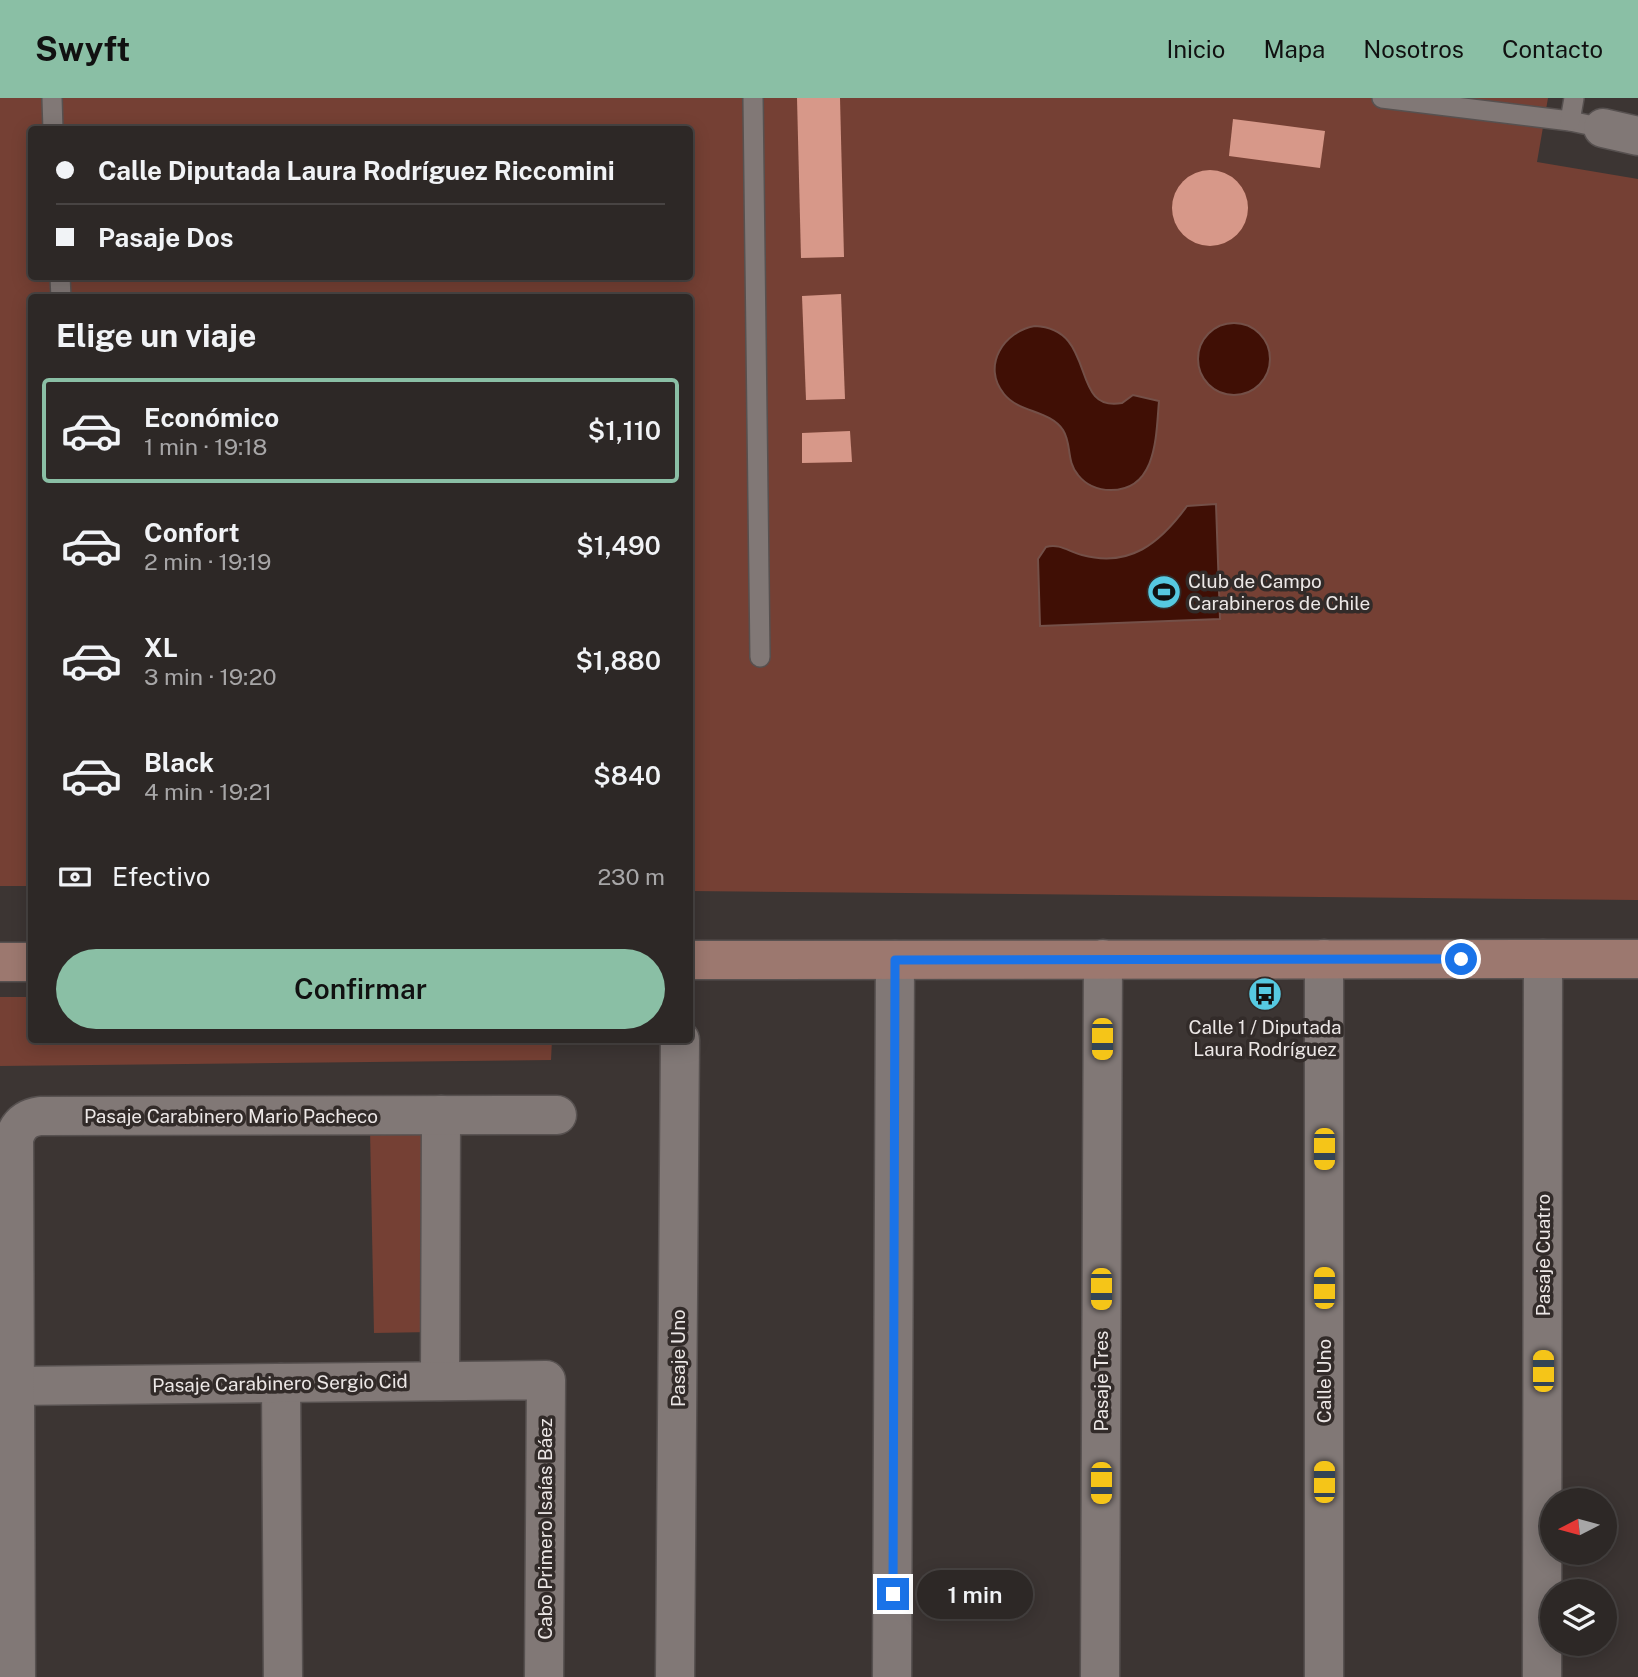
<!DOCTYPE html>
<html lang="es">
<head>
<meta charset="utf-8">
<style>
	body { margin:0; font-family:"Public Sans",sans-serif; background:#393432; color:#f1f3f6; height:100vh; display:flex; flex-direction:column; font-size:26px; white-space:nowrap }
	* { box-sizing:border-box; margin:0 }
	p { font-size:23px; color:#a7a6a7 }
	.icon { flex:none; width:38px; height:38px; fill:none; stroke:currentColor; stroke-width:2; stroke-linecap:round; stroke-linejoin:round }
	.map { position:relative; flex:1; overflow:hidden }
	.sheet { position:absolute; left:28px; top:196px; width:665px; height:749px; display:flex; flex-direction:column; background:#2d2826; border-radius:7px; box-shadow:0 4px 18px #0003,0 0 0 2px #484443 }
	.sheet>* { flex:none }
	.top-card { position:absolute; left:28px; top:28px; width:665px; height:154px; border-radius:7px; box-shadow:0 4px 18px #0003,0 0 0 2px #484443; display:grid; align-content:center; height:154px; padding:0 28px; background:#2d2826 }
	.needle { width:46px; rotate:264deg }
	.fabs { position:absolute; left:1540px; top:1390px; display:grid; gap:14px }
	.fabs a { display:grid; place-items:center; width:77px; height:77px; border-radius:50%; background:#2d2826; box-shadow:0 4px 18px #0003,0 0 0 2px #484443; font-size:35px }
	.end { position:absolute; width:32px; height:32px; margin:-16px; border:9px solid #1a73e8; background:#fff; box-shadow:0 0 0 4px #fff }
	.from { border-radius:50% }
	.bubble { position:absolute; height:49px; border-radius:24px; background:#2d2826; box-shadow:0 4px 18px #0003,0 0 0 2px #484443; font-size:23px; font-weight:600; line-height:49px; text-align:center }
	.car { position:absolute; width:21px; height:42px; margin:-21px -10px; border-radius:9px; box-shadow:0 0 5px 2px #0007; background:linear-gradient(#f5c518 24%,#345 0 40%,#f5c518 0 76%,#345 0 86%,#f5c518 0) }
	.top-card b { display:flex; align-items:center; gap:24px; height:66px; font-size:26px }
	.top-card b+b { border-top:2px solid #484443 }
	.top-card i { width:18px; height:18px; background:#f1f3f6 }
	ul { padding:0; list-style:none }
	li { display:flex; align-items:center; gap:21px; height:105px; margin:0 14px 10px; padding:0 14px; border:4px solid transparent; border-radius:7px }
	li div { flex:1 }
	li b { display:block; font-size:26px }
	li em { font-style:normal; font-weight:600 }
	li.selected { border-color:#8abfa5 }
	li>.icon { width:63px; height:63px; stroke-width:1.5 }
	h2 { padding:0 28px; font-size:32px; line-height:84px }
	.pay { display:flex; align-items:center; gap:18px; height:77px; padding:0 28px; font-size:26px }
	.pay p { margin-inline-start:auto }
	.action { display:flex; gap:14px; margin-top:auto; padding:14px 28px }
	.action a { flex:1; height:80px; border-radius:42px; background:#8abfa5; color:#111; font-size:28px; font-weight:600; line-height:80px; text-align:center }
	header { display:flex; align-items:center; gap:42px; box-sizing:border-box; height:98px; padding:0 35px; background:#8abfa5; color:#111 }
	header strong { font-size:33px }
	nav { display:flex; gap:38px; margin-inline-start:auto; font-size:24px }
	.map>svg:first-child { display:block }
</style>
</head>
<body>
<header>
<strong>Swyft</strong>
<nav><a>Inicio</a><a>Mapa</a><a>Nosotros</a><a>Contacto</a></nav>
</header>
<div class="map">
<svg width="1638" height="1579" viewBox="0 0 1638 1579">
	<rect width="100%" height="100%" fill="#3c3533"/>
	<g fill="#754034" fill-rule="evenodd">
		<path d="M0,0H1548L1537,64L1638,81V802L690,793V200H32L31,788H0ZM32,32H690V178H32Z"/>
		<path d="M0,899H31L32,942H552L551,962L0,968Z"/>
		<path d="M428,1029L432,1234L374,1235L370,1031Z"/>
	</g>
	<g fill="#400f05" stroke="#745048" stroke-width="2">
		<circle cx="1234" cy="261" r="36"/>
		<path d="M1035,228C1099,231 1068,315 1122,305L1133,297L1159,303C1156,335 1158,392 1111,392C1098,392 1086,387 1078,377C1066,363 1072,346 1063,332C1050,312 1019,315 1004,296C981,268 1004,233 1035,228Z"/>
		<path d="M1216,406L1220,521L1040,528L1038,461L1046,449C1060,445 1069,454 1082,457C1130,470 1160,445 1187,408Z"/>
	</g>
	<g fill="#d79889">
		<path d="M797,0H840L844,159L801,160Z"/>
		<path d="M1233,21L1325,33L1320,70L1229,58Z"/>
		<circle cx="1210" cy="110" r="38"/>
		<path d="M841,196L845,301L806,302L802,198Z"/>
		<path d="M850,333L852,364L802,365V335Z"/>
	</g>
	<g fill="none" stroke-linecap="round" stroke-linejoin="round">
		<g stroke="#575150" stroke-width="22">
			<g id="service">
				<path d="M52,0L53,32"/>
				<path d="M753,0L760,559"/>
				<path d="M1382,0L1570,23L1603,30"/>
				<path d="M1570,23L1574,0"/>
				<path d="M60,178L61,200"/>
			</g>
		</g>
		<g stroke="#575150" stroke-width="41">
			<g id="minor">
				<path d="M1603,30L1638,38"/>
				<path d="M440,1283L441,1017"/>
				<path d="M281,1285L283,1579"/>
				<path d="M15,1288L546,1282L544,1579"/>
				<path d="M16,1579L14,1041C18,1027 25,1020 40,1018L557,1017"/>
				<path d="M675,1579L680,942"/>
				<path d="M892,1579L895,862"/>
				<path d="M1100,1579L1103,861"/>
				<path d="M1324,1579V861"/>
				<path d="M1542,1579L1543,861"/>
			</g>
		</g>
		<g stroke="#575150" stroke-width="41">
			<g id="secondary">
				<path d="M690,862L1638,861"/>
				<path d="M0,864H32"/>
			</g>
		</g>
		<use href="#service" stroke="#817876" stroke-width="19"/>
		<use href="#minor" stroke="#817876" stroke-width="38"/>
		<use href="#secondary" stroke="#9c786f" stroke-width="38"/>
	</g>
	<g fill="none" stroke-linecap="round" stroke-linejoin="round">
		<path stroke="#1a73e8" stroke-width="9" d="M893,1496L895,862L1461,861"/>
	</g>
	<defs>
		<g id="stadium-disc" transform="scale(1.75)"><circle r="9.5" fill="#56c9e1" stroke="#322b29"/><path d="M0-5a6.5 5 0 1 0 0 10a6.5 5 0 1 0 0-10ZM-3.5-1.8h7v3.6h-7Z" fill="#111"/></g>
		<g id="bus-disc" transform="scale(1.75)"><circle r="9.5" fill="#56c9e1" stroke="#322b29"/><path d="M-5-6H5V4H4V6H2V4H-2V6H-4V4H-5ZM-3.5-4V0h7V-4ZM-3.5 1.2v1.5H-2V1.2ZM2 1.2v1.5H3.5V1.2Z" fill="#111"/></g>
	</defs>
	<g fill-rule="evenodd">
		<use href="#stadium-disc" x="1164" y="494"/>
		<use href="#bus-disc" x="1265" y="896"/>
	</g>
	<g text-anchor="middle" stroke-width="7" stroke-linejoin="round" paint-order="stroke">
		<g font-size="19" fill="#ece7e6" stroke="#322b29" text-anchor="start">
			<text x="1188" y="490">Club de Campo<tspan x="1188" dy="22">Carabineros de Chile</tspan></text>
			<text x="1265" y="936" text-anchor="middle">Calle 1 / Diputada<tspan x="1265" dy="22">Laura Rodríguez</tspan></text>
		</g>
		<g font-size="19" fill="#ece7e6" stroke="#322b29">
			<text x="231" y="1025">Pasaje Carabinero Mario Pacheco</text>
			<text transform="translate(1543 1157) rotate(-90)" y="7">Pasaje Cuatro</text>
			<text transform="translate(678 1260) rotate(-90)" y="7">Pasaje Uno</text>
			<text transform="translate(1101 1283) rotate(-90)" y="7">Pasaje Tres</text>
			<text transform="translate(1324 1283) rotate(-90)" y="7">Calle Uno</text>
			<text transform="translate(280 1285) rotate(-1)" y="7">Pasaje Carabinero Sergio Cid</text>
			<text transform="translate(545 1431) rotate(-90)" y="7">Cabo Primero Isaías Báez</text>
		</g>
	</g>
</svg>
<div class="fabs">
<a><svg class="needle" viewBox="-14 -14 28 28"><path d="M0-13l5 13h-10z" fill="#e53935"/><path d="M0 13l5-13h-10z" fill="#a7a6a7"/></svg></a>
<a><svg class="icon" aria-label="layers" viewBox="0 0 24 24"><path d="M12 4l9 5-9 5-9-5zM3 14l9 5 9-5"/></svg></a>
</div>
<i class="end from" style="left:1461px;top:861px"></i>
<i class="end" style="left:893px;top:1496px"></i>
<div class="bubble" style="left:917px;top:1472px;width:116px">1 min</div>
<i class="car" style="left:1102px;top:941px;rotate:180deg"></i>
<i class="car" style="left:1324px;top:1051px;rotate:180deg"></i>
<i class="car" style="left:1324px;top:1190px;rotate:0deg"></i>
<i class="car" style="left:1101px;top:1191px;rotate:180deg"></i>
<i class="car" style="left:1543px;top:1273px;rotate:0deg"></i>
<i class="car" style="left:1324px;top:1384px;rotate:0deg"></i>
<i class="car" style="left:1101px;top:1385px;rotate:180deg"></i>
<div class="top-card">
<b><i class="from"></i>Calle Diputada Laura Rodríguez Riccomini</b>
<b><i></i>Pasaje Dos</b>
</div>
<section class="sheet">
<h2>Elige un viaje</h2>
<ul>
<li class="selected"><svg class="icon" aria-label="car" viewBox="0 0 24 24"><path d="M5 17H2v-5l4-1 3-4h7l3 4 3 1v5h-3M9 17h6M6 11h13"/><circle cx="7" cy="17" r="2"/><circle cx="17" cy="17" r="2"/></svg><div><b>Económico</b><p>1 min · 19:18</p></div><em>$1,110</em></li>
<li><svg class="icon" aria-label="car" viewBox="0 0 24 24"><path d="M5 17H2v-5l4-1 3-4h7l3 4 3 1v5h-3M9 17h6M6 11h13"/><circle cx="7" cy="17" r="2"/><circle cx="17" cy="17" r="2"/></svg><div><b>Confort</b><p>2 min · 19:19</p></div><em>$1,490</em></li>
<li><svg class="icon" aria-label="car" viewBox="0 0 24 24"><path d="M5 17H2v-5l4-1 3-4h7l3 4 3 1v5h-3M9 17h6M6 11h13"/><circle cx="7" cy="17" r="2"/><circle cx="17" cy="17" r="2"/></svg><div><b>XL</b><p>3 min · 19:20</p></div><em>$1,880</em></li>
<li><svg class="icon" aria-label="car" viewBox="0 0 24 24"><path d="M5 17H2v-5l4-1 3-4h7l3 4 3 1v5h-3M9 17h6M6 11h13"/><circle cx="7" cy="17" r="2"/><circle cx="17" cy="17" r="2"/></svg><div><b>Black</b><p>4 min · 19:21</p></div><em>$840</em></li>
</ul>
<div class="pay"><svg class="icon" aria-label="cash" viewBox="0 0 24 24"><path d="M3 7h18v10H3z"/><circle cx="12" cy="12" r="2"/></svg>Efectivo<p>230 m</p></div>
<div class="action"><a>Confirmar</a></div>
</section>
</div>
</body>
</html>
